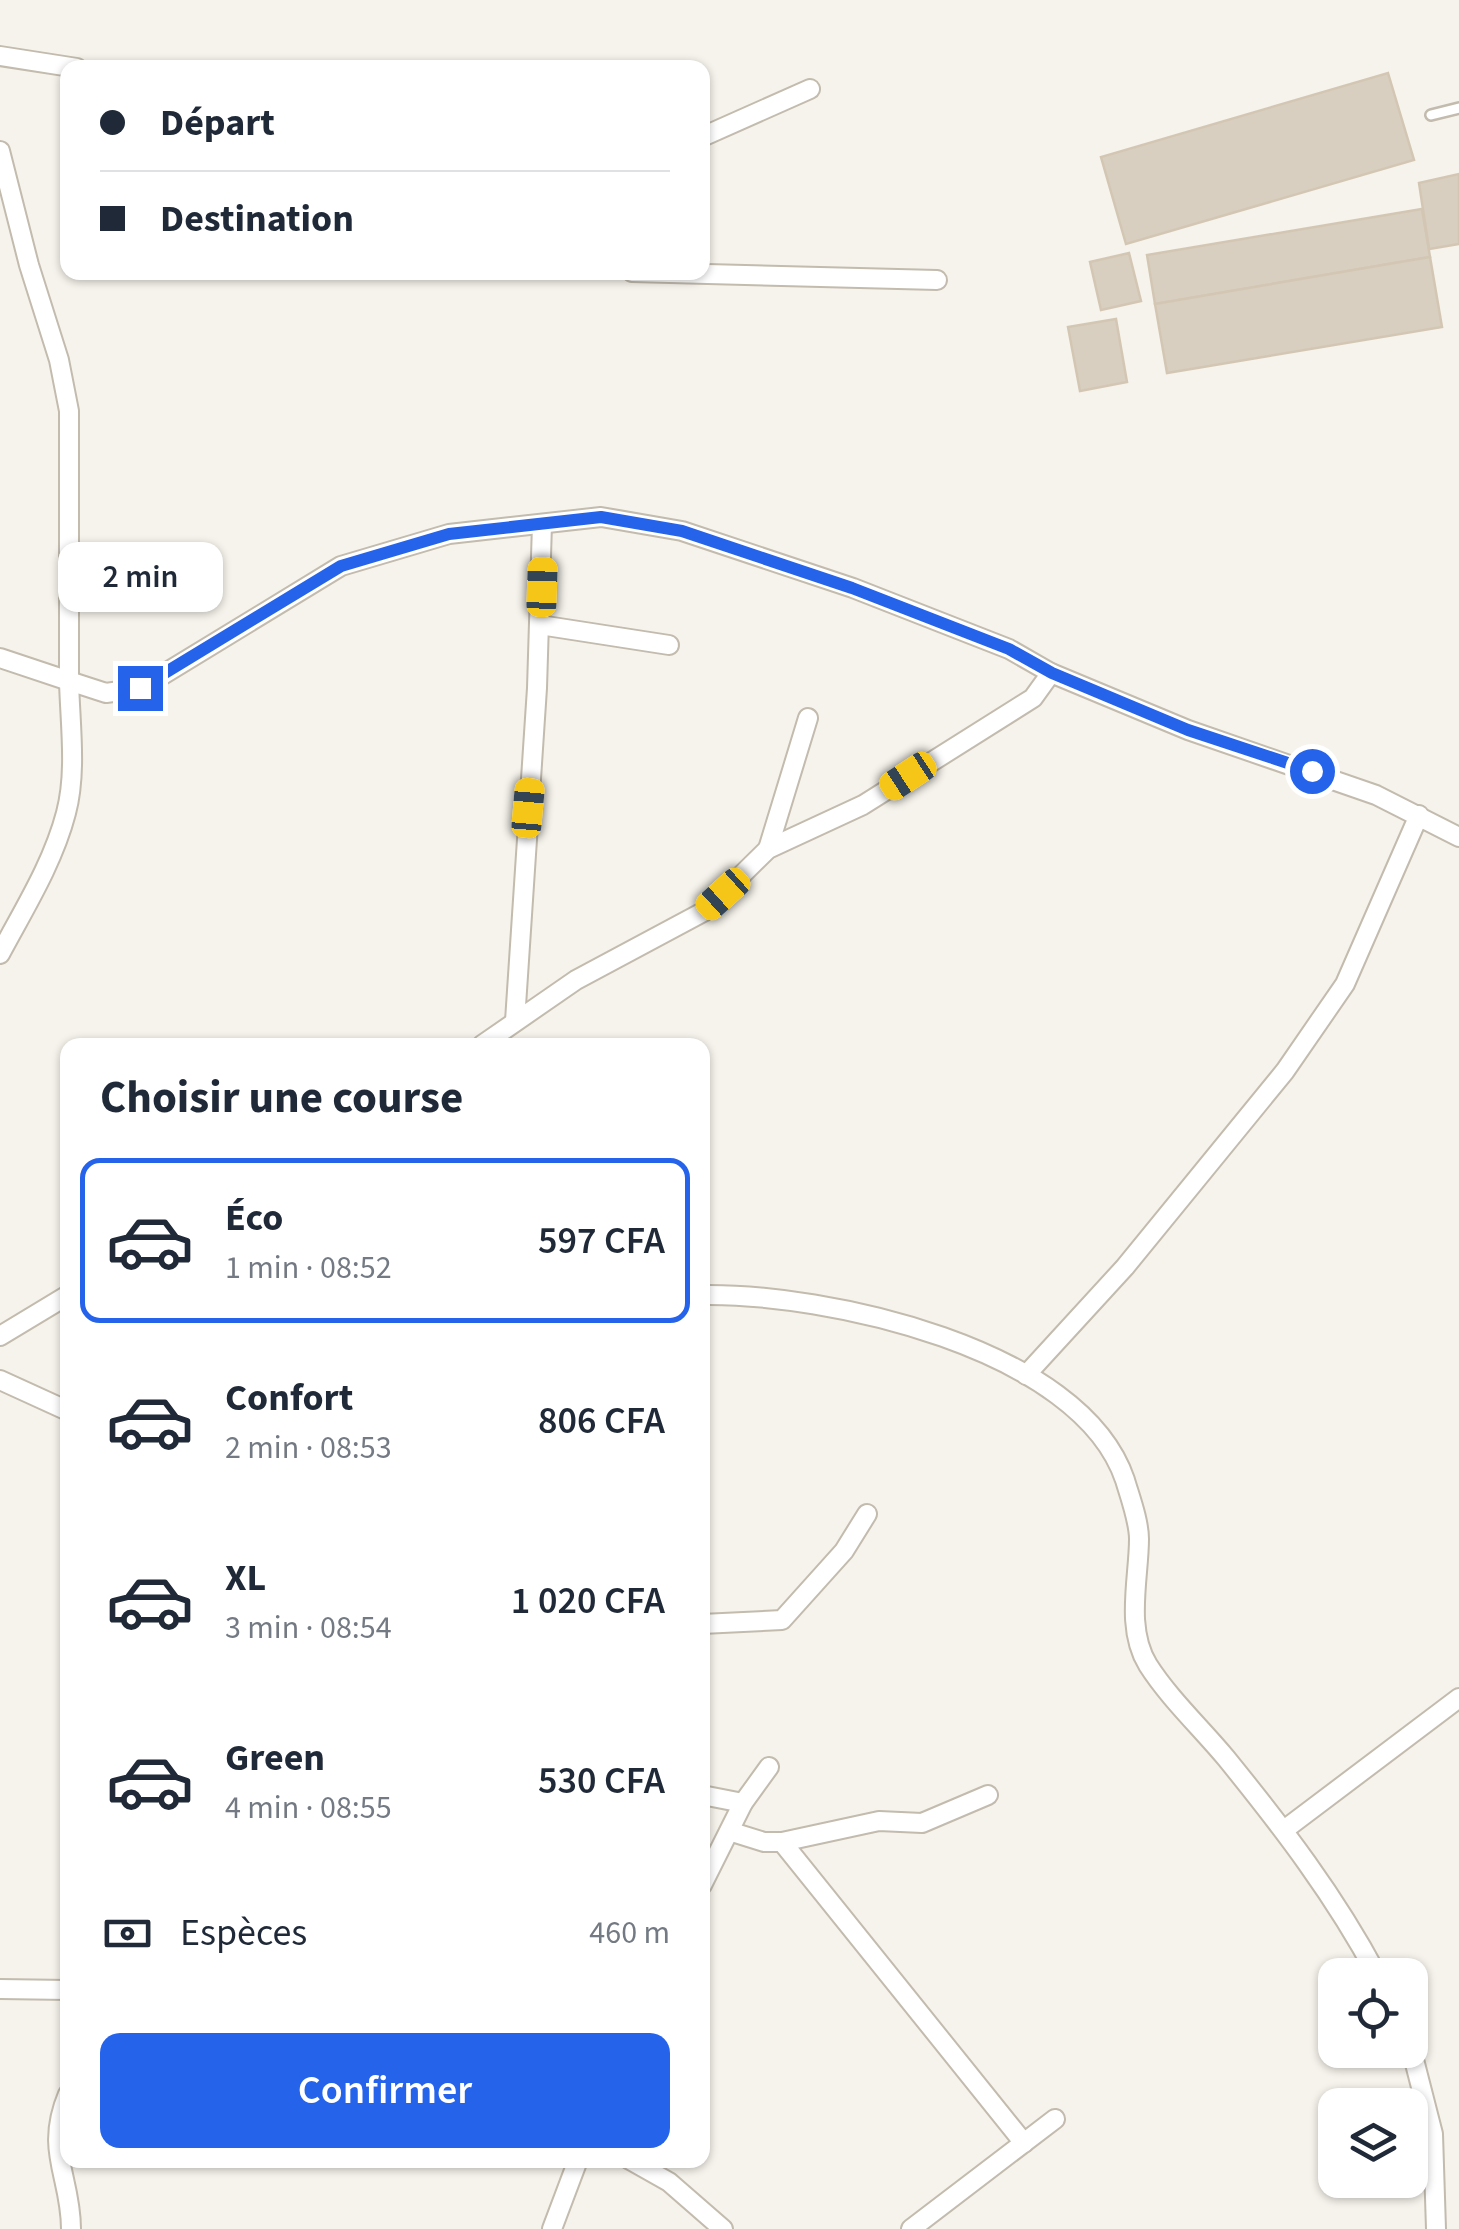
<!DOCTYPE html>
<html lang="fr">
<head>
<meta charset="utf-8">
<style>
	body { margin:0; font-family:"Source Sans 3",sans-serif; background:#f6f6f7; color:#1f2937; height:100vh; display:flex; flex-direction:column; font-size:38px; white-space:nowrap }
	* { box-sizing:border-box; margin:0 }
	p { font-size:32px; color:#747a83 }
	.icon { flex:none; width:55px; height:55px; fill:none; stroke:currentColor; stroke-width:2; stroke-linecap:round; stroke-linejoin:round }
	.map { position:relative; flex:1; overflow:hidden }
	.panel { position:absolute; left:60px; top:1038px; width:650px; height:1130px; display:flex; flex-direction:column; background:#fff; border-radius:20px; box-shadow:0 2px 8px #0004 }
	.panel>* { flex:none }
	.banner { position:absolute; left:60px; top:60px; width:650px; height:220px; border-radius:20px; box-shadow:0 2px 8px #0004; display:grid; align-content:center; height:220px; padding:0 40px; background:#fff }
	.controls { position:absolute; left:1318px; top:1958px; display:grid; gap:20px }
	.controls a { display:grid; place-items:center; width:110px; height:110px; border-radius:20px; background:#fff; box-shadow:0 2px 8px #0004; font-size:50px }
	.end { position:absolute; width:45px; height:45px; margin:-22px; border:12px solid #2563eb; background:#fff; box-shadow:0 0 0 5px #fff }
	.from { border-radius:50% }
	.bubble { position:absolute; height:70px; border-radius:20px; background:#fff; box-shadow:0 2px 8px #0004; font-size:32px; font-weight:600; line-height:70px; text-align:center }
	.car { position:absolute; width:30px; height:60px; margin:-30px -15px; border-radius:12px; box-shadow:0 0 8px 2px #0007; background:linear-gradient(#f5c518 24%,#345 0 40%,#f5c518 0 76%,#345 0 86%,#f5c518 0) }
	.banner b { display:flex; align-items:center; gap:35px; height:95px; font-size:38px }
	.banner b+b { border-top:2px solid #e0e1e3 }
	.banner i { width:25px; height:25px; background:#1f2937 }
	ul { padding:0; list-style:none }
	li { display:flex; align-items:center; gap:30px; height:165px; margin:0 20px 15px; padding:0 20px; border:5px solid transparent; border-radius:20px }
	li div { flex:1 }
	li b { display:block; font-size:38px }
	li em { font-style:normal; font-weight:600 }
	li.on { border-color:#2563eb }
	li>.icon { width:90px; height:90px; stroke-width:1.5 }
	h2 { padding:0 40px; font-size:45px; line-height:120px }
	.pay { display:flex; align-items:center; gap:25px; height:110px; padding:0 40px; font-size:38px }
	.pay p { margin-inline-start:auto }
	.action { display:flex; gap:20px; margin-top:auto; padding:20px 40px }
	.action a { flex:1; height:115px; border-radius:20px; background:#2563eb; color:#fff; font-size:40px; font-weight:600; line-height:115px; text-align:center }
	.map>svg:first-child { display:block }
</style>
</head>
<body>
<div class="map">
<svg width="1459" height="2229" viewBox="0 0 1459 2229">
	<rect width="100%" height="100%" fill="#f6f3ec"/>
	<g fill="#d8cfc1" stroke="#d3c7b4" stroke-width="2.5">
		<path d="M1388,73L1414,160L1126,244L1101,157Z"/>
		<path d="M1459,174V244L1429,249L1419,183Z"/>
		<path d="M1422,209L1430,257L1155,304L1147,255Z"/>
		<path d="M1129,253L1141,301L1101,310L1090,262Z"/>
		<path d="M1430,257L1442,327L1167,373L1155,304Z"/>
		<path d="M1116,319L1127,382L1080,391L1068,327Z"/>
	</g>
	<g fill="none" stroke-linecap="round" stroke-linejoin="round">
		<g stroke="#c2bbae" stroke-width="14">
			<path id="lane" d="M1431,115L1459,108"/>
		</g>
		<g stroke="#c2bbae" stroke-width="22">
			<g id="street">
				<path d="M0,56L77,68"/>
				<path d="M702,137L810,89"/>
				<path d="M0,151L29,265L59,360L69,411V681L0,658"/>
				<path d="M632,272L937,280"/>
				<path d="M540,625L669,645"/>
				<path d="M768,849L808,718"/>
				<path d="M0,954C24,909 53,863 66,813C77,772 70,723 69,681L106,693L141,688L341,566L449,534L601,517L682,531L853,588L1009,649L1051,673L1188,730L1376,795L1459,837"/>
				<path d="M515,1021L537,688L542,524"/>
				<path d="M482,1045L576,980L705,911L768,849L863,805L1033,698L1051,673"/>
				<path d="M702,1295C825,1293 1080,1347 1125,1480C1130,1497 1139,1521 1139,1539C1139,1578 1125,1628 1148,1665C1169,1698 1201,1728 1226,1758C1282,1827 1335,1896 1377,1975"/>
				<path d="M0,1336L68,1295"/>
				<path d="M1026,1375L1125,1267L1285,1071L1345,984L1419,815"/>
				<path d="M0,1380L68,1411"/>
				<path d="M702,1624L782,1620L844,1551L867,1514"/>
				<path d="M702,1795L743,1803"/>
				<path d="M1284,1830L1459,1698"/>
				<path d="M732,1832L764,1842H782L879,1821L922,1823L988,1795"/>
				<path d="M782,1842L1024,2143"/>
				<path d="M702,1885L743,1803L769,1767"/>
				<path d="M0,1989L68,1990"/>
				<path d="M1410,2044L1433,2134L1436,2229"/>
				<path d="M68,2094C44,2151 71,2176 71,2229"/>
				<path d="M630,2160L669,2182L723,2229"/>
				<path d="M552,2229L578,2160"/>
				<path d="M911,2229L1055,2119"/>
			</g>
		</g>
		<use href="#lane" stroke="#fff" stroke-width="9"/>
		<use href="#street" stroke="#fff" stroke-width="18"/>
	</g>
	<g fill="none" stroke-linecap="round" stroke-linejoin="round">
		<path stroke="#2563eb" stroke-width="12" d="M140,688L341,566L449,534L601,517L682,531L852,588L1009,649L1052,673L1188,730L1312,771"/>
	</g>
</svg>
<div class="controls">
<a><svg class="icon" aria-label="locate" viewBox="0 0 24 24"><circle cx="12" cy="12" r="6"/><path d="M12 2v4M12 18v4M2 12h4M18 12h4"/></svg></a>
<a><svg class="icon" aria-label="layers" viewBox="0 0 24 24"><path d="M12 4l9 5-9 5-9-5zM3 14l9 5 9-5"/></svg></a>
</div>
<i class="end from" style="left:1312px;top:771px"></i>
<i class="end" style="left:140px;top:688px"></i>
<div class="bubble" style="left:58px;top:542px;width:165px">2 min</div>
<i class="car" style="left:542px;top:587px;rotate:2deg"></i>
<i class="car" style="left:908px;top:776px;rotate:237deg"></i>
<i class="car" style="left:528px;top:808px;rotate:5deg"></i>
<i class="car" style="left:723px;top:894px;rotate:228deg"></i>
<div class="banner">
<b><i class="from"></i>Départ</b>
<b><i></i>Destination</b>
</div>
<section class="panel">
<h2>Choisir une course</h2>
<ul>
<li class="on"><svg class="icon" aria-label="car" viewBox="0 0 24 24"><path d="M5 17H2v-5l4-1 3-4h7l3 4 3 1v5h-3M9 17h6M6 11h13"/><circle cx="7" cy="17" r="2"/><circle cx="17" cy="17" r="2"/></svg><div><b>Éco</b><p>1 min · 08:52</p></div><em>597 CFA</em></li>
<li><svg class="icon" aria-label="car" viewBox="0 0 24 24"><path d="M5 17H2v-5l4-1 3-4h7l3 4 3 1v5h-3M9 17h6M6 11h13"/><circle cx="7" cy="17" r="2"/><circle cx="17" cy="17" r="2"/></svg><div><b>Confort</b><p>2 min · 08:53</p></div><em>806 CFA</em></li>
<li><svg class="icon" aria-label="car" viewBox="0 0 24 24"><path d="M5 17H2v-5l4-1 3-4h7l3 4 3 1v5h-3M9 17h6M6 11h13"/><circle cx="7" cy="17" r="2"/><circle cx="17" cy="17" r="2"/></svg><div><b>XL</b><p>3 min · 08:54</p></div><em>1 020 CFA</em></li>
<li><svg class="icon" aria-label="car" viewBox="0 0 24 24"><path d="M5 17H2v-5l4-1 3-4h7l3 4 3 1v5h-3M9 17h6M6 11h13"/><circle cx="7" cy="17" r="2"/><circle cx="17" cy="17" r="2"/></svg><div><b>Green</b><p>4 min · 08:55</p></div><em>530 CFA</em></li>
</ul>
<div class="pay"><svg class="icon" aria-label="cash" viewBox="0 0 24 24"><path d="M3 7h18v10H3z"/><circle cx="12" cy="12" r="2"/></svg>Espèces<p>460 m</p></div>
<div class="action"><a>Confirmer</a></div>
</section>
</div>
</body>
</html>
